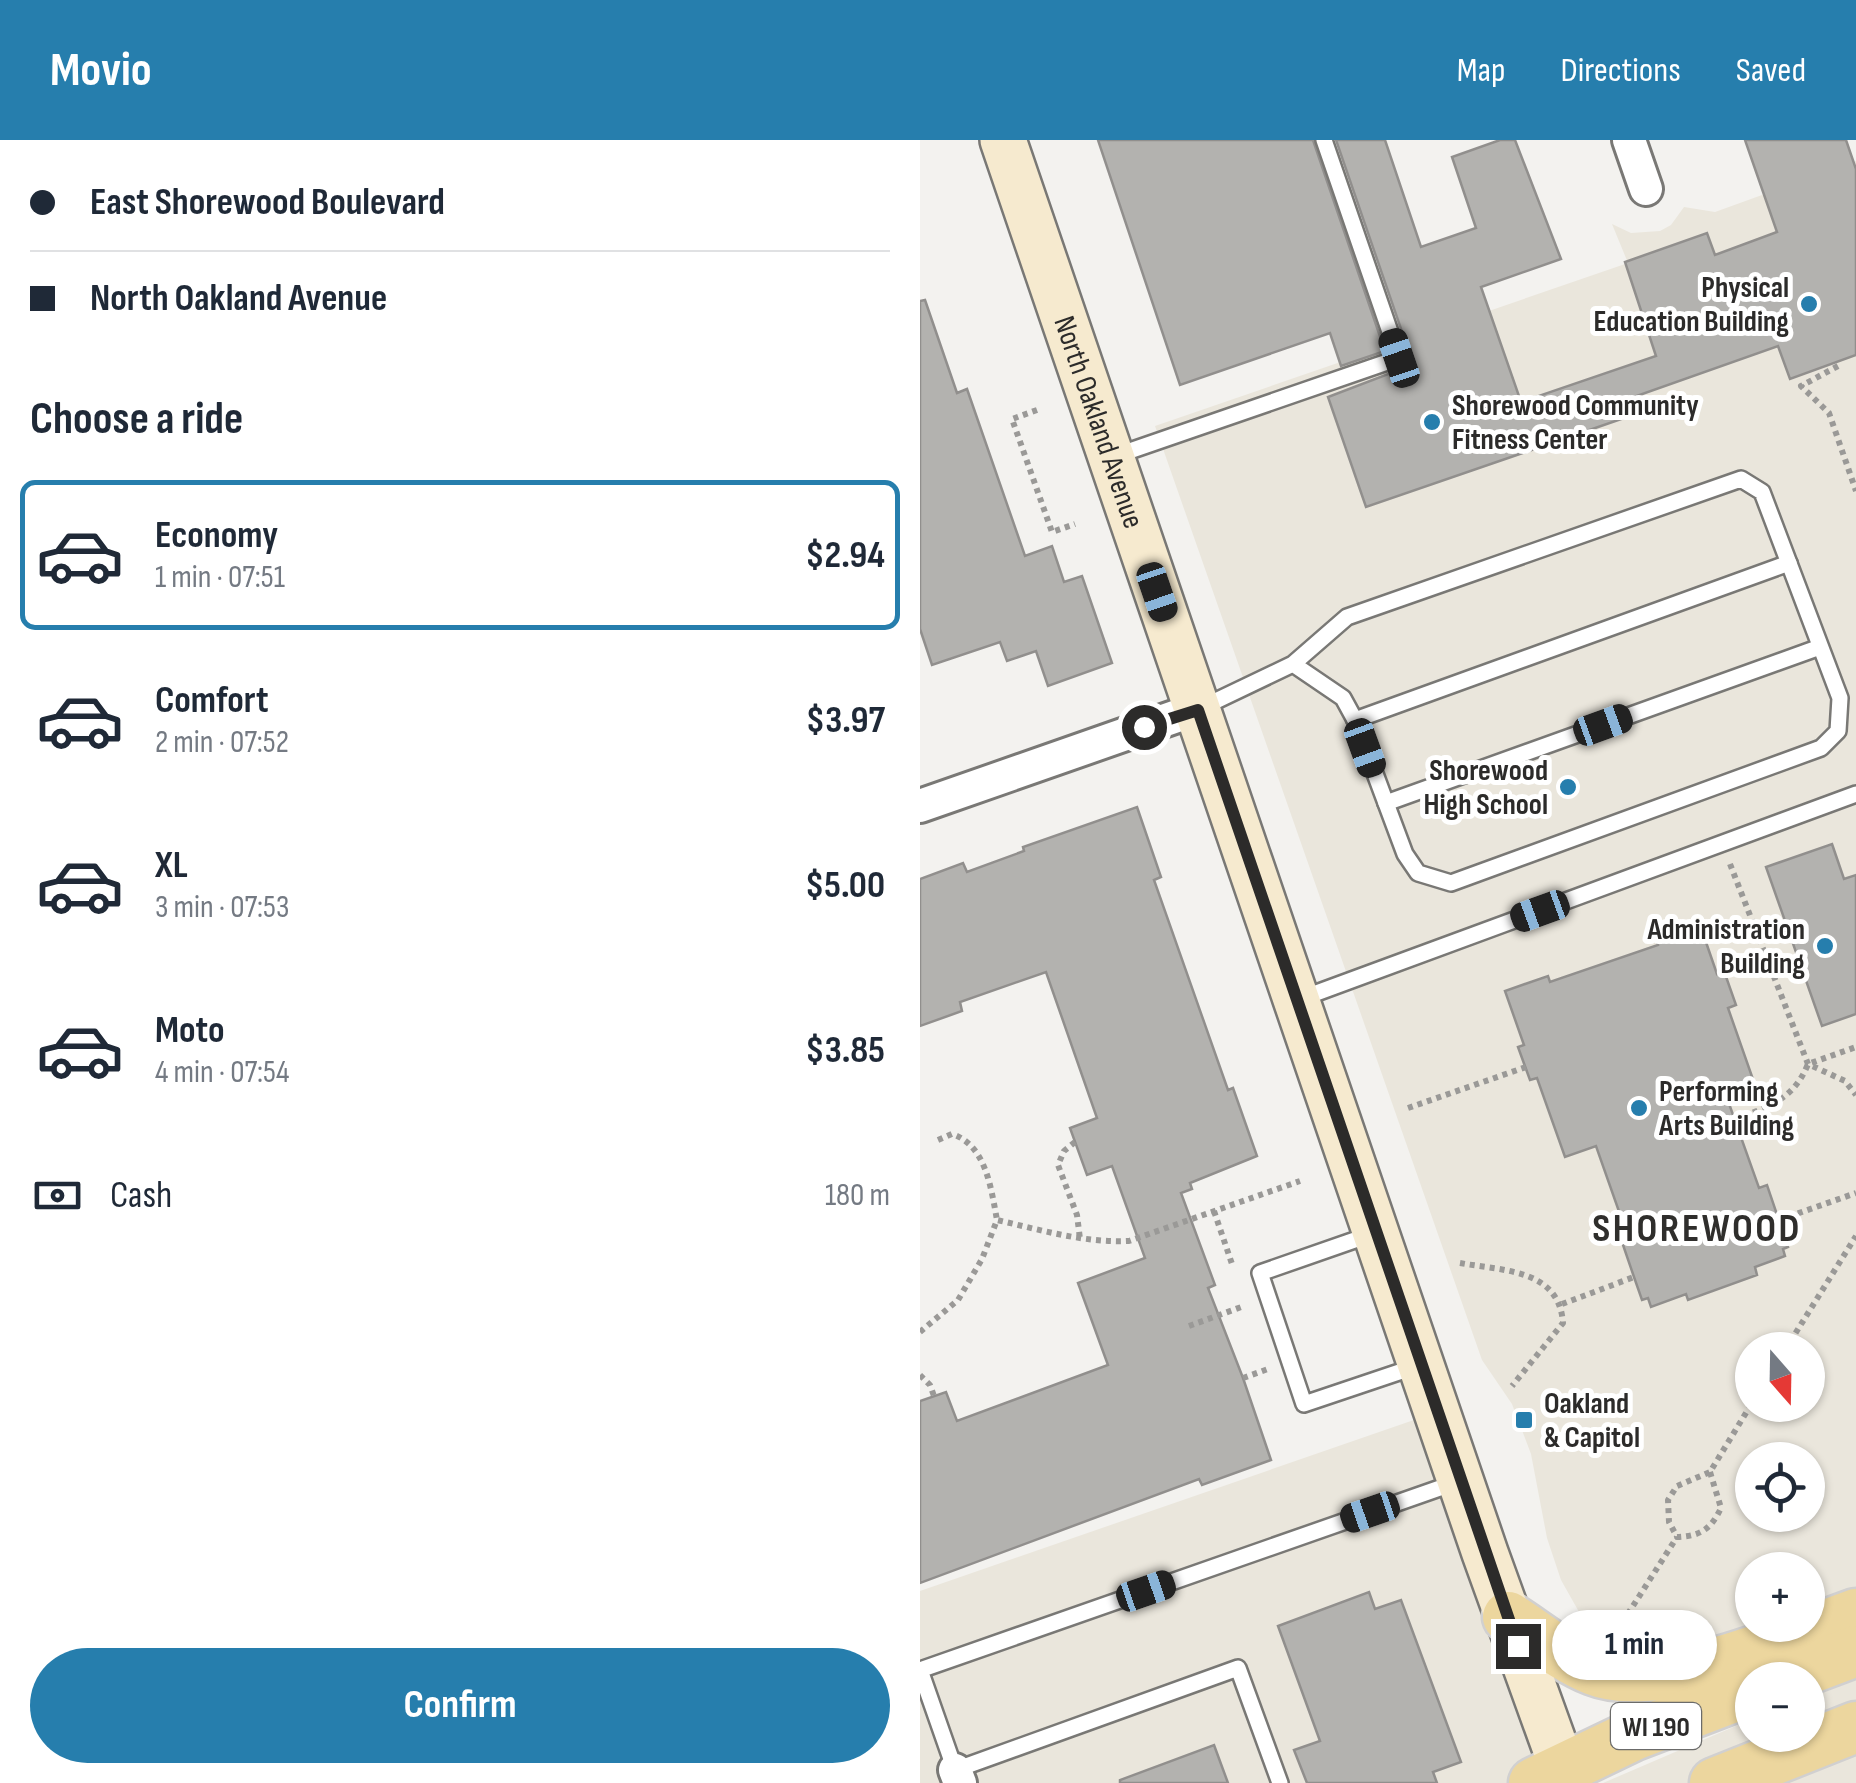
<!DOCTYPE html>
<html lang="en">
<head>
<meta charset="utf-8">
<style>
	body { margin:0; font-family:"Sofia Sans Condensed",sans-serif; background:#f6f6f7; color:#1f2937; height:100vh; display:flex; flex-direction:column; font-size:38px; white-space:nowrap }
	* { box-sizing:border-box; margin:0 }
	p { font-size:32px; color:#747a83 }
	.icon { flex:none; width:55px; height:55px; fill:none; stroke:currentColor; stroke-width:2; stroke-linecap:round; stroke-linejoin:round }
	.map { position:relative; flex:1; overflow:hidden }
	.drawer { display:flex; flex-direction:column; background:#fff; width:920px }
	.drawer>* { flex:none }
	.hud { display:grid; align-content:center; height:220px; padding:0 30px; background:#fff }
	.needle { width:65px; rotate:160deg }
	.controls { position:absolute; left:815px; top:1192px; display:grid; gap:20px }
	.controls a { display:grid; place-items:center; width:90px; height:90px; border-radius:50%; background:#fff; box-shadow:0 2px 8px #0004; font-size:50px }
	.end { position:absolute; width:45px; height:45px; margin:-22px; border:12px solid #2c2b2a; background:#fff; box-shadow:0 0 0 5px #fff }
	.from { border-radius:50% }
	.bubble { position:absolute; height:70px; border-radius:35px; background:#fff; box-shadow:0 2px 8px #0004; font-size:32px; font-weight:700; line-height:70px; text-align:center }
	.car { position:absolute; width:30px; height:60px; margin:-30px -15px; border-radius:12px; box-shadow:0 0 8px 2px #0007; background:linear-gradient(#222 24%,#8ab4d8 0 40%,#222 0 76%,#8ab4d8 0 86%,#222 0) }
	.hud b { display:flex; align-items:center; gap:35px; height:95px; font-size:38px }
	.hud b+b { border-top:2px solid #e0e1e3 }
	.hud i { width:25px; height:25px; background:#1f2937 }
	ul { padding:0; list-style:none }
	li { display:flex; align-items:center; gap:30px; height:150px; margin:0 20px 15px; padding:0 10px; border:5px solid transparent; border-radius:15px }
	li div { flex:1 }
	li b { display:block; font-size:38px }
	li em { font-style:normal; font-weight:700 }
	li.active { border-color:#267ead }
	li>.icon { width:90px; height:90px; stroke-width:1.5 }
	h2 { padding:0 30px; font-size:45px; line-height:120px }
	.pay { display:flex; align-items:center; gap:25px; height:110px; padding:0 30px; font-size:38px }
	.pay p { margin-inline-start:auto }
	.primary-button { display:flex; gap:20px; margin-top:auto; padding:20px 30px }
	.primary-button a { flex:1; height:115px; border-radius:60px; background:#267ead; color:#fff; font-size:40px; font-weight:700; line-height:115px; text-align:center }
	header { display:flex; align-items:center; gap:60px; box-sizing:border-box; height:140px; padding:0 50px; background:#267ead; color:#fff }
	header strong { font-size:48px }
	nav { display:flex; gap:55px; margin-inline-start:auto; font-size:35px }
	main { display:flex; flex:1; min-height:0 }
	.map>svg:first-child { display:block }
</style>
</head>
<body>
<header>
<strong>Movio</strong>
<nav><a>Map</a><a>Directions</a><a>Saved</a></nav>
</header>
<main>
<section class="drawer">
<div class="hud">
<b><i class="from"></i>East Shorewood Boulevard</b>
<b><i></i>North Oakland Avenue</b>
</div>
<h2>Choose a ride</h2>
<ul>
<li class="active"><svg class="icon" aria-label="car" viewBox="0 0 24 24"><path d="M5 17H2v-5l4-1 3-4h7l3 4 3 1v5h-3M9 17h6M6 11h13"/><circle cx="7" cy="17" r="2"/><circle cx="17" cy="17" r="2"/></svg><div><b>Economy</b><p>1 min · 07:51</p></div><em>$2.94</em></li>
<li><svg class="icon" aria-label="car" viewBox="0 0 24 24"><path d="M5 17H2v-5l4-1 3-4h7l3 4 3 1v5h-3M9 17h6M6 11h13"/><circle cx="7" cy="17" r="2"/><circle cx="17" cy="17" r="2"/></svg><div><b>Comfort</b><p>2 min · 07:52</p></div><em>$3.97</em></li>
<li><svg class="icon" aria-label="car" viewBox="0 0 24 24"><path d="M5 17H2v-5l4-1 3-4h7l3 4 3 1v5h-3M9 17h6M6 11h13"/><circle cx="7" cy="17" r="2"/><circle cx="17" cy="17" r="2"/></svg><div><b>XL</b><p>3 min · 07:53</p></div><em>$5.00</em></li>
<li><svg class="icon" aria-label="car" viewBox="0 0 24 24"><path d="M5 17H2v-5l4-1 3-4h7l3 4 3 1v5h-3M9 17h6M6 11h13"/><circle cx="7" cy="17" r="2"/><circle cx="17" cy="17" r="2"/></svg><div><b>Moto</b><p>4 min · 07:54</p></div><em>$3.85</em></li>
</ul>
<div class="pay"><svg class="icon" aria-label="cash" viewBox="0 0 24 24"><path d="M3 7h18v10H3z"/><circle cx="12" cy="12" r="2"/></svg>Cash<p>180 m</p></div>
<div class="primary-button"><a>Confirm</a></div>
</section>
<div class="map">
<svg width="936" height="1643" viewBox="0 0 936 1643">
	<rect width="100%" height="100%" fill="#f3f2ef"/>
	<g fill="#eae6dc" fill-rule="evenodd">
		<path d="M936,21V1457L888,1475V1430H832V1485H860L784,1509L709,1513L687,1507L672,1495L641,1440L627,1398L611,1314L592,1264L562,1220L235,286L708,123L692,84L711,93L740,91L751,85L764,67L795,72ZM832,1210H888V1265H832ZM832,1320H888V1375H832Z"/>
		<path d="M517,1272L648,1643H0V1451Z"/>
		<path d="M936,1539V1643H683L832,1579V1595H888V1558Z"/>
	</g>
	<g fill="#b3b2af" stroke="#918f8d" stroke-width="2.5">
		<path d="M178,0H393L465,211L421,226L410,193L260,245Z"/>
		<path d="M416,0H465L501,107L556,88L532,17L580,0H595L641,119L561,147L601,262L736,216L705,122L787,93L795,115L857,92L825,0H926L936,29V215L870,239L858,206L708,259L713,275L446,367L408,257L484,228L490,215Z"/>
		<path d="M5,160L37,253L47,249L105,416L132,406L144,442L162,436L192,523L128,546L116,511L87,521L80,502L12,525L0,489V161Z"/>
		<path d="M217,667L241,737L234,740L308,950L313,948L337,1016L270,1043L272,1049L261,1053L295,1145L288,1148L323,1238L351,1320L282,1345L279,1339L0,1443V1261L26,1252L37,1281L188,1225L158,1143L225,1118L192,1026L167,1035L150,988L177,978L126,832L40,862L42,871L0,886V739L43,723L47,732L104,711L103,707Z"/>
		<path d="M912,704L924,739L936,735V874L902,886L846,727Z"/>
		<path d="M779,782L797,834L804,831L816,865L808,868L836,948L807,958L839,1048L847,1045L868,1107L863,1109L865,1116L835,1127L837,1135L768,1160L766,1154L731,1167L728,1158L722,1160L714,1137L701,1099L708,1097L676,1006L645,1017L617,938L610,940L598,907L604,905L585,851L628,836L630,842L738,805L736,797Z"/>
		<path d="M449,1452L455,1469L481,1460L541,1622L513,1632L517,1643H387L374,1610L400,1601L358,1486Z"/>
		<path d="M294,1605L308,1643H200V1640Z"/>
	</g>
	<g fill="none" stroke-linecap="round" stroke-linejoin="round">
		<g stroke="#797875" stroke-width="20">
			<g id="service">
				<path d="M195,316L479,218L404,0"/>
				<path d="M281,568L373,524L427,477L821,339L842,352L920,558L918,591L901,608L531,743L498,733L485,714L435,580L423,558L373,524"/>
				<path d="M435,580L869,423"/>
				<path d="M466,663L900,507"/>
				<path d="M380,859L936,654"/>
				<path d="M452,1094L340,1133L384,1264L497,1226"/>
				<path d="M360,1643L318,1528L35,1630L0,1530L537,1342"/>
			</g>
		</g>
		<g stroke="#797875" stroke-width="38">
			<g id="minor">
				<path d="M709,0L726,49"/>
				<path d="M0,666L277,569"/>
				<path d="M35,1630L40,1643"/>
			</g>
		</g>
		<g stroke="#797875" stroke-width="50">
			<g id="secondary">
				<path id="s1" d="M83,0L565,1413L648,1643"/>
			</g>
		</g>
		<g stroke="#d1d0d0" stroke-width="55">
			<g id="primary">
				<path d="M588,1477C615,1494 644,1518 674,1530C738,1556 872,1497 936,1474"/>
				<path d="M859,1540L936,1511"/>
				<path d="M614,1643L714,1595L832,1550"/>
				<path d="M795,1643L936,1587"/>
			</g>
		</g>
		<g stroke="#9a9997" stroke-width="6" stroke-dasharray="5 5" stroke-linecap="butt">
			<path d="M918,226L881,246L909,273L936,351"/>
			<path d="M117,270L92,279L132,392L155,384"/>
			<path d="M810,724L888,924L925,941L936,955"/>
			<path d="M488,968L606,927"/>
			<path d="M814,979C848,968 874,959 888,924L936,907"/>
			<path d="M18,1000L32,994C66,1005 71,1048 77,1080"/>
			<path d="M155,1002L144,1011L138,1025L157,1075L160,1099"/>
			<path d="M294,1071L313,1127"/>
			<path d="M859,1080L936,1053"/>
			<path d="M540,1123C584,1131 639,1129 643,1183L592,1246"/>
			<path d="M642,1164L714,1137"/>
			<path d="M269,1186L324,1166"/>
			<path d="M0,1192L38,1160L62,1119L77,1080C121,1090 164,1103 209,1101L380,1041"/>
			<path d="M865,1210L936,1096"/>
			<path d="M0,1235L10,1245L14,1256"/>
			<path d="M323,1238L348,1229"/>
			<path d="M790,1332L801,1368C791,1389 781,1396 757,1397L749,1382L748,1360L757,1346L790,1332L832,1263"/>
			<path d="M697,1491L757,1397"/>
		</g>
		<use href="#service" stroke="#fff" stroke-width="15"/>
		<use href="#minor" stroke="#fff" stroke-width="32"/>
		<use href="#secondary" stroke="#f6eacf" stroke-width="45"/>
		<use href="#primary" stroke="#ecd69e" stroke-width="50"/>
	</g>
	<g fill="none" stroke-linecap="round" stroke-linejoin="round">
		<path stroke="#2c2b2a" stroke-width="12" d="M224,587L278,570L598,1506"/>
	</g>
	<g fill="#267ead" stroke="#fff" stroke-width="4">
		<circle cx="889" cy="164" r="10"/>
		<circle cx="512" cy="282" r="10"/>
		<circle cx="648" cy="647" r="10"/>
		<circle cx="905" cy="806" r="10"/>
		<circle cx="719" cy="968" r="10"/>
		<rect x="594" y="1270" width="20" height="20" rx="5"/>
	</g>
	<g text-anchor="middle" stroke-width="10" stroke-linejoin="round" paint-order="stroke">
		<rect fill="#fff" stroke="#6b6b6a" stroke-width="2.5" x="691" y="1563" width="90" height="46" rx="8"/>
		<g font-size="28" font-weight="bold" fill="#2c2b2a">
			<text x="736" y="1596">WI 190</text>
		</g>
		<g font-size="30" font-weight="bold" fill="#2c2b2a" stroke="#fff" text-anchor="end">
			<text x="869" y="157">Physical<tspan x="869" dy="34">Education Building</tspan></text>
			<text x="532" y="275" text-anchor="start">Shorewood Community<tspan x="532" dy="34">Fitness Center</tspan></text>
			<text x="628" y="640">Shorewood<tspan x="628" dy="34">High School</tspan></text>
			<text x="885" y="799">Administration<tspan x="885" dy="34">Building</tspan></text>
			<text x="739" y="961" text-anchor="start">Performing<tspan x="739" dy="34">Arts Building</tspan></text>
			<text x="624" y="1273" text-anchor="start">Oakland<tspan x="624" dy="34">&amp; Capitol</tspan></text>
		</g>
		<g font-size="30" fill="#2c2b2a" stroke="#fff">
			<text dy="10" stroke="none"><textPath href="#s1" startOffset="298">North Oakland Avenue</textPath></text>
		</g>
		<g font-size="40" font-weight="bold" letter-spacing="2.5" fill="#2f2e2c" stroke="#fff">
			<text x="777" y="1101">SHOREWOOD</text>
		</g>
	</g>
</svg>
<div class="controls">
<a><svg class="needle" viewBox="-14 -14 28 28"><path d="M0-13l5 13h-10z" fill="#e53935"/><path d="M0 13l5-13h-10z" fill="#747a83"/></svg></a>
<a><svg class="icon" aria-label="locate" viewBox="0 0 24 24"><circle cx="12" cy="12" r="6"/><path d="M12 2v4M12 18v4M2 12h4M18 12h4"/></svg></a>
<a>+</a>
<a>−</a>
</div>
<i class="end from" style="left:224px;top:587px"></i>
<i class="end" style="left:598px;top:1506px"></i>
<div class="bubble" style="left:632px;top:1470px;width:165px">1 min</div>
<i class="car" style="left:479px;top:218px;rotate:341deg"></i>
<i class="car" style="left:237px;top:452px;rotate:161deg"></i>
<i class="car" style="left:683px;top:585px;rotate:70deg"></i>
<i class="car" style="left:445px;top:608px;rotate:160deg"></i>
<i class="car" style="left:620px;top:771px;rotate:250deg"></i>
<i class="car" style="left:450px;top:1372px;rotate:251deg"></i>
<i class="car" style="left:226px;top:1451px;rotate:71deg"></i>
</div>
</main>
</body>
</html>
